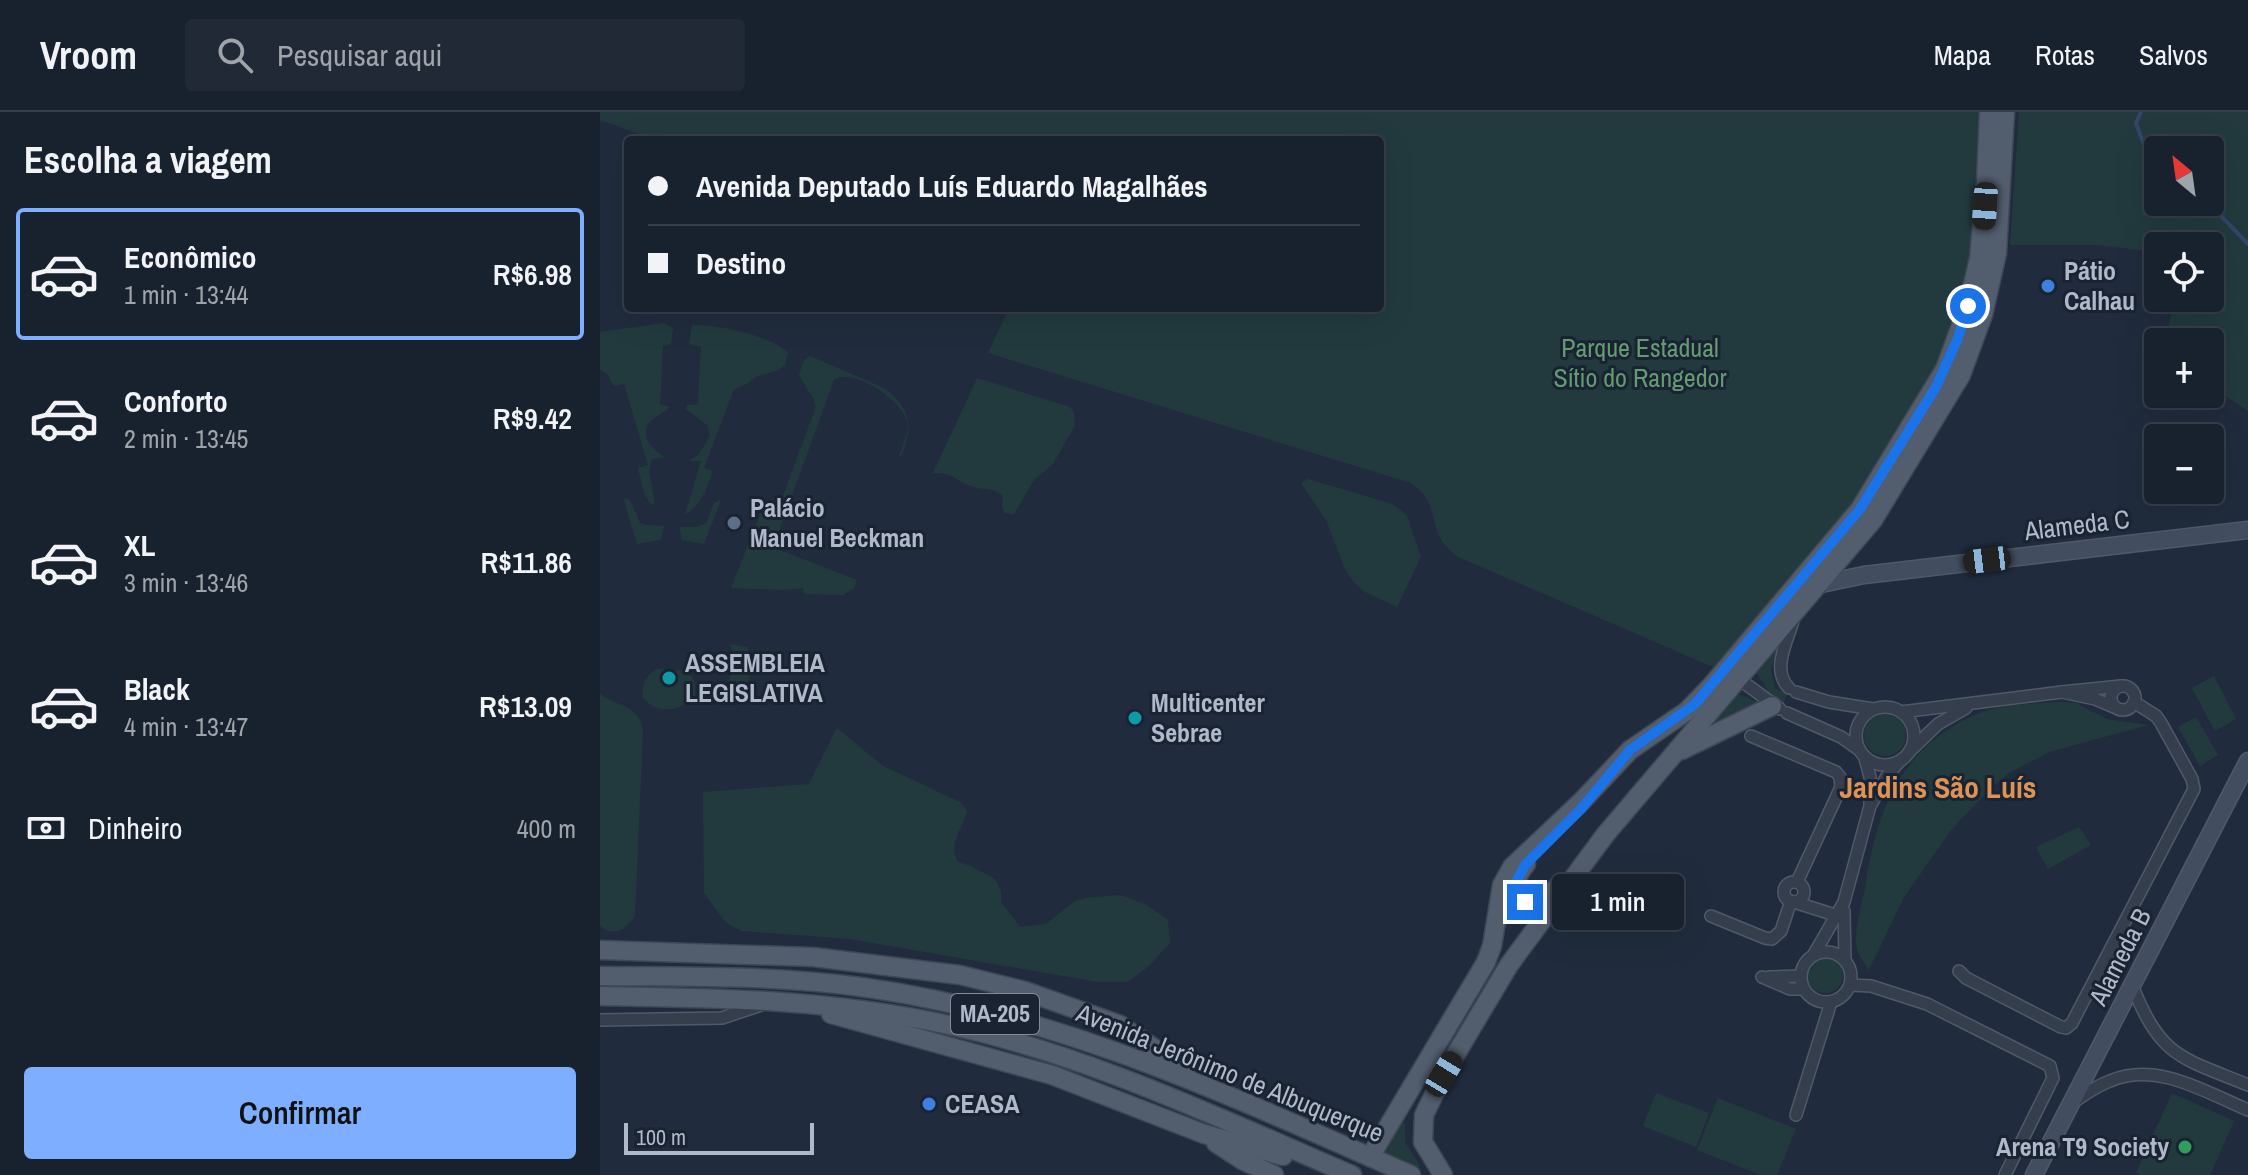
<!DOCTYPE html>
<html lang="pt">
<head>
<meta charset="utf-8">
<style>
	body { margin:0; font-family:"Archivo Narrow",sans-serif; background:#212936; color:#f1f3f6; height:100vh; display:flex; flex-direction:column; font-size:30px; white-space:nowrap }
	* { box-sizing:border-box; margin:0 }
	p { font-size:26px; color:#9fa3aa }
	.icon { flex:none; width:44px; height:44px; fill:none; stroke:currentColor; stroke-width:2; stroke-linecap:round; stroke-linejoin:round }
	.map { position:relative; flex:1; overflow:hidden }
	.side { display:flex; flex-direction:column; background:#18212e; width:600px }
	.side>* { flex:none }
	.hud { position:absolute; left:24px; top:24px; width:760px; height:176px; border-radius:8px; box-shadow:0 8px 32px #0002,0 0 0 2px #363e4a; display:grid; align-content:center; height:176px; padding:0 24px; background:#18212e }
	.needle { width:52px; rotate:331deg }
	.tools { position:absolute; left:1544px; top:24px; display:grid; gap:16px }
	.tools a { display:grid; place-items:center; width:80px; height:80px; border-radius:8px; background:#18212e; box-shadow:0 8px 32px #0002,0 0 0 2px #363e4a; font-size:40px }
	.scale { position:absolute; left:24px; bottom:20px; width:190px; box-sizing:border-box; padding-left:8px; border:4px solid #b0b9c9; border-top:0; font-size:22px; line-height:28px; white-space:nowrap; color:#b0b9c9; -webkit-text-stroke:6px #1a2332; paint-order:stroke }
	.end { position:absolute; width:36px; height:36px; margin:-18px; border:10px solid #1a73e8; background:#fff; box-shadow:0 0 0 4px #fff }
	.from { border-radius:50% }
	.bubble { position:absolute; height:56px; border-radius:8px; background:#18212e; box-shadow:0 8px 32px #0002,0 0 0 2px #363e4a; font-size:26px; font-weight:600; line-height:56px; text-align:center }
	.car { position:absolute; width:24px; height:48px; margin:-24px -12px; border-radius:10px; box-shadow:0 0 6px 2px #0007; background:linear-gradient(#222 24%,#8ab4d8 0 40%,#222 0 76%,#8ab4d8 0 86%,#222 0) }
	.hud b { display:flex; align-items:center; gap:28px; height:76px; font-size:30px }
	.hud b+b { border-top:2px solid #363e4a }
	.hud i { width:20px; height:20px; background:#f1f3f6 }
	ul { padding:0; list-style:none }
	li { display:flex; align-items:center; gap:24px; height:132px; margin:0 16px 12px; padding:0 8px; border:4px solid transparent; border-radius:8px }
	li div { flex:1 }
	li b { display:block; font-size:30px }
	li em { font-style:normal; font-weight:600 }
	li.selected { border-color:#7eaeff }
	li>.icon { width:72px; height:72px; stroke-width:1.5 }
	h2 { padding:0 24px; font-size:36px; line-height:96px }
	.pay { display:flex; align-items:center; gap:20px; height:88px; padding:0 24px; font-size:30px }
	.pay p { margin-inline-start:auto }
	.primary-button { display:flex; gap:16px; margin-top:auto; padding:16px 24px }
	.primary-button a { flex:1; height:92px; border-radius:8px; background:#7eaeff; color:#111; font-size:32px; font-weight:600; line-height:92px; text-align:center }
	header { display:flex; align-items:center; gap:48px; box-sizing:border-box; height:112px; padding:0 40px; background:#18212e; border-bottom:2px solid #363e4a }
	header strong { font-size:38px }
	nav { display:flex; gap:44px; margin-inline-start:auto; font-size:28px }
	.search { width:560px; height:72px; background:#212936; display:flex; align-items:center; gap:20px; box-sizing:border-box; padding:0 28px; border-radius:8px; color:#9fa3aa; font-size:30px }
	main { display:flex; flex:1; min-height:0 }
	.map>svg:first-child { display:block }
</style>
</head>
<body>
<header>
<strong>Vroom</strong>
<div class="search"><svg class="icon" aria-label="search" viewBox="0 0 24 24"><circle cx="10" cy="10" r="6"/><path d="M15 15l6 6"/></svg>Pesquisar aqui</div>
<nav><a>Mapa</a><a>Rotas</a><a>Salvos</a></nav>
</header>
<main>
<section class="side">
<h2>Escolha a viagem</h2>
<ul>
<li class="selected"><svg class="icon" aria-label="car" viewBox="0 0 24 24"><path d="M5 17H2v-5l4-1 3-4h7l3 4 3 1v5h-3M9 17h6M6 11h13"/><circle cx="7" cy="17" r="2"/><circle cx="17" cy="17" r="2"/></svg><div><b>Econômico</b><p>1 min · 13:44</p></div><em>R$6.98</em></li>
<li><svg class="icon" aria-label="car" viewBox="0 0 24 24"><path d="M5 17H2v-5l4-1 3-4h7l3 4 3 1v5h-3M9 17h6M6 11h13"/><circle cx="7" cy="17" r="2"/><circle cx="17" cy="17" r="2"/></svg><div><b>Conforto</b><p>2 min · 13:45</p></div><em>R$9.42</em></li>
<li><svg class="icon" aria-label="car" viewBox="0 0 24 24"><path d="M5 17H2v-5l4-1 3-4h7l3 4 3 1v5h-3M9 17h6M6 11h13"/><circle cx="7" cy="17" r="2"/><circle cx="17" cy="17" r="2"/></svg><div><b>XL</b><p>3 min · 13:46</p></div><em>R$11.86</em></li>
<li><svg class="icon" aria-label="car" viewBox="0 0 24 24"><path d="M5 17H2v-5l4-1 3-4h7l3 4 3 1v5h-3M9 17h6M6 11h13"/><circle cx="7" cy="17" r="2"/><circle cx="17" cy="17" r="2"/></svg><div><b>Black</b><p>4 min · 13:47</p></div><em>R$13.09</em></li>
</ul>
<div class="pay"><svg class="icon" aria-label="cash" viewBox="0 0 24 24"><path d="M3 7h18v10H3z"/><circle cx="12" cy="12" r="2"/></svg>Dinheiro<p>400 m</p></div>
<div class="primary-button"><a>Confirmar</a></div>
</section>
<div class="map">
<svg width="1648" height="1063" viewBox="0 0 1648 1063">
	<rect width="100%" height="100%" fill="#202c3d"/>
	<g fill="#223a3e" fill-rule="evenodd">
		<path d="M0,0H1380L1371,153L1339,251L1239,413L1113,555L856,444C851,439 845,434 842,429C828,404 839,392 811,371L388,241L409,196H780V28H56L0,8Z"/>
		<path d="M1419,0H1648V299L1610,273V230H1568L1566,226L1575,186H1610V134H1558V140L1497,133H1410ZM1558,38H1610V90H1558Z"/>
		<path d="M63,211L73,216L71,232L63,234L60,292L70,295C65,300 59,302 53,307C37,321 51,338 65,345L52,347L49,358L55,393L50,391L44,381L38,356L48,353L24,272L14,274L7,262L0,258V220Z"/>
		<path d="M92,213C122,213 164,222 188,240L185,252L179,258L155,265L147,272L134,277L104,356L113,359C106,378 102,392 85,403L101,349H89L99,342L110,324L107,313L86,297L87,293L98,292L101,235L89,232Z"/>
		<path d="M210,244L284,276C312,297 313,314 301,345L299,344C302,335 308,322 308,313C306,289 251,254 234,268L175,430L180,438L257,468L254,476L243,483L204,482L203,476L183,478L131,476L161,400L173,403L177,400L216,295L214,288L199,263L204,248Z"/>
		<path d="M377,266L470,295L474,301L475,313L453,352L434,368L414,402L405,401L402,395L403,384C392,374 384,379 371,374C353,368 356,361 333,361Z"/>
		<path d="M708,367L792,392L801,398L807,404L821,445L797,495L765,480L754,471L745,457L726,408L701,371Z"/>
		<path d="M23,385L30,388L40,411L46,413L65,414L60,428L37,432Z"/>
		<path d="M121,388L104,432L82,428L79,415H97L106,411L114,391Z"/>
		<path d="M1180,531L1171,558L1175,576L1187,582L1183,593L1173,587L1156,560Z"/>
		<path d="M129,532L148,535L149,569L145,572H127C133,560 138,544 129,532Z"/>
		<path d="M57,557C80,558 101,556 94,587C76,599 59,603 43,586C42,571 45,565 57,557Z"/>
		<path d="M1614,564L1636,607L1615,619L1592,576Z"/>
		<path d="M0,582C17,595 39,592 43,619L35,803C28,817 14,826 0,814Z"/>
		<path d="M1138,582L1158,590V594L1098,627Z"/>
		<path d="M1460,590L1476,591L1507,607L1548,613L1449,640L1409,661L1393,674L1352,717L1304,785L1269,858C1265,852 1259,844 1257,837C1253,819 1262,793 1265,776C1276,700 1300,636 1375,603C1401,592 1432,592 1460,590Z"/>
		<circle cx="1285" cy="623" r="21"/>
		<path d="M1596,605L1618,643L1600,654L1578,615Z"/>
		<path d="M237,616L283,654L360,690L367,699C363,718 347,730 358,750L371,754L395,767L401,779V790L420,815L446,812L475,789L486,786L520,783L547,793L568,808L570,831L548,855L527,870H498L250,827L142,819L126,811L104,781L103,680L209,672Z"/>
		<path d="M1479,715L1491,733L1448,757L1436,735Z"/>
		<circle cx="1225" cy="863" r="18"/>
		<path d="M1056,981L1109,1001L1096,1035L1043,1014Z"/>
		<path d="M1572,981L1634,1009L1610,1063H1541L1536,1061Z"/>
		<path d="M1118,986L1196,1017L1177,1063H1161L1097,1038Z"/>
		<path d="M801,1010L805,1012V1030L820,1054L819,1056L783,1041Z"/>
	</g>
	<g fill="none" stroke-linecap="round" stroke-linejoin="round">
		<g stroke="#324766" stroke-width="4">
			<path d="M1541,0L1536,11L1549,47L1558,54"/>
			<path d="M1602,90L1620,103L1648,132"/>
		</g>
		<g stroke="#505968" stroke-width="14">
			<g id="street">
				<path d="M1139,567L1180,597"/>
				<circle cx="1523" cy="586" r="12"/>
				<path d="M1189,576C1171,558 1187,530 1193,509"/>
				<path d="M1196,580L1229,590L1273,597"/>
				<path d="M1514,595L1495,587L1462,580L1521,574"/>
				<circle cx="1285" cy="624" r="29"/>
				<path d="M1301,600L1462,580"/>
				<path d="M1187,601L1241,625L1258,637"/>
				<path d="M1151,624L1236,660L1240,665L1241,675L1197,770"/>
				<path d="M1310,639L1338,612L1366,596"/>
				<path d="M1265,646L1270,665V694L1287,664L1299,650"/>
				<circle cx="1194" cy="780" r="10"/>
				<path d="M1194,790L1238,804"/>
				<path d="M1244,799L1245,848"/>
				<path d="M1111,804L1165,826L1172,827L1181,819L1191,789"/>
				<circle cx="1226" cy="865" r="25"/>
				<path d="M1214,842L1244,790L1270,694"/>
				<path d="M1359,859L1366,866L1461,915L1466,916L1472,911L1594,677L1592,667L1561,611L1556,604L1534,590"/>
				<path d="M1162,865L1190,877H1203"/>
				<path d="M1169,865L1200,864"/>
				<path d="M1250,873L1271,874L1327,892L1450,954L1453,966L1405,1063"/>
				<path d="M1532,873C1561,946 1580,945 1648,973"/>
				<path d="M0,908L122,906L161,893"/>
				<path d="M1472,991C1484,983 1496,974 1510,969C1557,949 1605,980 1648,998"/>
				<path d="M1196,1003L1231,890"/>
			</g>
		</g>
		<g stroke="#505968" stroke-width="19">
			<g id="secondary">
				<path d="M1221,472L1264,463L1648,418"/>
				<path d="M1434,1063L1648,649"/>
			</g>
		</g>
		<g stroke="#3e4756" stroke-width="21">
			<g id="primary">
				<path d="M1082,638L1172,594"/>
				<path d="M926,752C900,783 926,806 957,775"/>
				<path d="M0,838L213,845L360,863L425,879L520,913L586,958"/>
				<path d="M0,864C87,865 175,863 261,875C459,902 630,984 811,1063"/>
				<path d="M0,884C118,886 227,887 344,912C486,942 619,1006 752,1063"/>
				<path d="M231,902L452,963L604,1022L683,1044"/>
				<path d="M616,1031L642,1048L674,1063"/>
				<path d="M770,1045L886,850L892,834L902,773L912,755L983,688L1030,638L1087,599L1112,573L1260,397L1345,257L1368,194L1379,146L1386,70L1389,0"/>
				<path d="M843,1063L823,1030L824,1003L844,962L909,853L1005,723L1273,408L1361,263L1383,203L1397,141L1405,0"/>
			</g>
		</g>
		<use href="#street" stroke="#343e4d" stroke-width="11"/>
		<use href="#secondary" stroke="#424d60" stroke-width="16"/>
		<use href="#primary" stroke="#525d6d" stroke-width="18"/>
	</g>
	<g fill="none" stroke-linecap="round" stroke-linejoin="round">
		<path stroke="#1a73e8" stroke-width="10" d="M925,790L918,783L915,772L925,753L981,697L1030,638L1095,592L1260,397L1336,275L1358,226L1368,194"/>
	</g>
	<g fill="#3f7fe0" stroke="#1a2332" stroke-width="3">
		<circle cx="1448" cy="174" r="8"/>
		<circle cx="329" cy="992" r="8"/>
	</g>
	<circle fill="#5c6f8a" stroke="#1a2332" stroke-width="3" cx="134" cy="411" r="8"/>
	<g fill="#0f9aa8" stroke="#1a2332" stroke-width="3">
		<circle cx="69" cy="566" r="8"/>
		<circle cx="535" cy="606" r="8"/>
	</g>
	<circle fill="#2e9e5b" stroke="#1a2332" stroke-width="3" cx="1585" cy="1035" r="8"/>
	<g text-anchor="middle" stroke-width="6" stroke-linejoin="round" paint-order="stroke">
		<rect fill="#1a2332" stroke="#838c9c" stroke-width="2" x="351" y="882" width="88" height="40" rx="6"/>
		<g font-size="24" font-weight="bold" fill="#b0b9c9">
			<text x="395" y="910">MA-205</text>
		</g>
		<g font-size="26" font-weight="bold" fill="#b0b9c9" stroke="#1a2332" text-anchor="start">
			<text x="1464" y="168">Pátio<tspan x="1464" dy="30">Calhau</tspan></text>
			<text x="150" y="405">Palácio<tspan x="150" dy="30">Manuel Beckman</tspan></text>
			<text x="85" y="560">ASSEMBLEIA<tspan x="85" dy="30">LEGISLATIVA</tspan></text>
			<text x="551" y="600">Multicenter<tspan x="551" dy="30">Sebrae</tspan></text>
			<text x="345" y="1001">CEASA</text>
			<text x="1569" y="1044" text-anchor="end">Arena T9 Society</text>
		</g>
		<g font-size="26" fill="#649c72" stroke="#1a2332">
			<text x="1040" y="245">Parque Estadual<tspan x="1040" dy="30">Sítio do Rangedor</tspan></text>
		</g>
		<g font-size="26" fill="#b0b9c9" stroke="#1a2332">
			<text transform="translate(1477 413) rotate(-7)" y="9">Alameda C</text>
			<text transform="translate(1520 845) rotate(-63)" y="9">Alameda B</text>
			<text transform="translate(630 961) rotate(22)" y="9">Avenida Jerônimo de Albuquerque</text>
		</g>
		<g font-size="30" font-weight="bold" fill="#dd9356" stroke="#1a2332">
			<text x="1338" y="686">Jardins São Luís</text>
		</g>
	</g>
</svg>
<div class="tools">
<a><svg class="needle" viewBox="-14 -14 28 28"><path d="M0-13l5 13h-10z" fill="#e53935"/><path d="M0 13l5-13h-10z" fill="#9fa3aa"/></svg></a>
<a><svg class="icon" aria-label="locate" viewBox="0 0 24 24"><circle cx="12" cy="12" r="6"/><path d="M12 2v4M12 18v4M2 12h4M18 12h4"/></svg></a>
<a>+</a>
<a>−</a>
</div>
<div class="scale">100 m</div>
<i class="end from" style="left:1368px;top:194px"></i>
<i class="end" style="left:925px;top:790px"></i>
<div class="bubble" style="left:952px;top:762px;width:132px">1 min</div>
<i class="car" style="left:1385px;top:94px;rotate:184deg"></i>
<i class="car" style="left:1387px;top:448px;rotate:263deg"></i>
<i class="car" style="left:844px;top:962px;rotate:31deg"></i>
<div class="hud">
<b><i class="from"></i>Avenida Deputado Luís Eduardo Magalhães</b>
<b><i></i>Destino</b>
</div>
</div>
</main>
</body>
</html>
